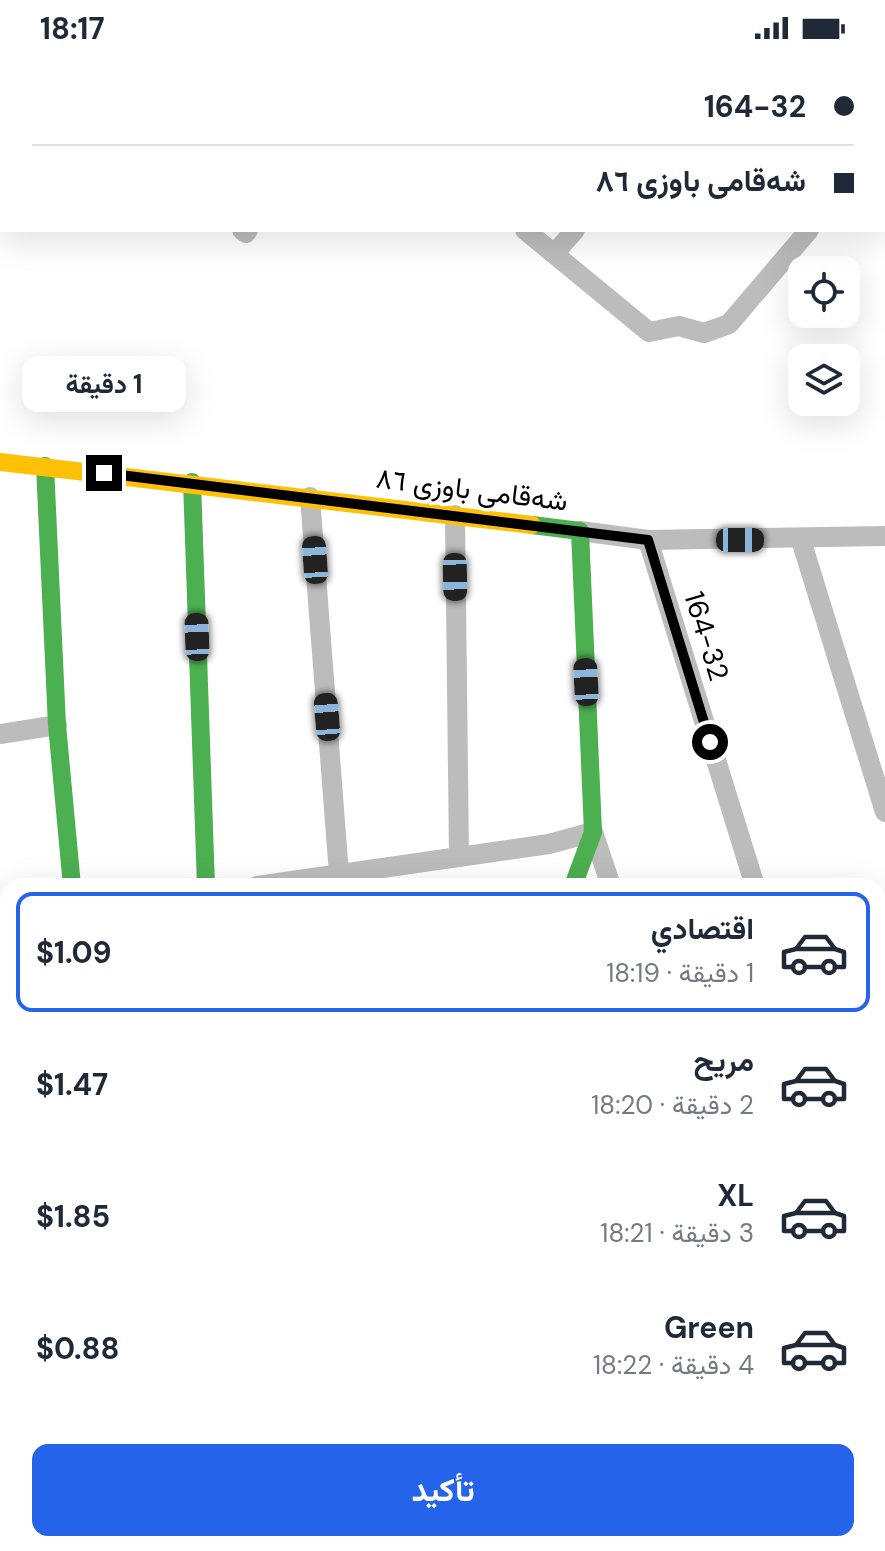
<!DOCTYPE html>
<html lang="ar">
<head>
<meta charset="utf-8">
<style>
	body { margin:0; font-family:"DM Sans",Vazirmatn,sans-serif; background:#f6f6f7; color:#1f2937; direction:rtl; height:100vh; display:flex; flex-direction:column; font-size:30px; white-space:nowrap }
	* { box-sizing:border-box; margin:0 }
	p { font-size:26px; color:#747a83 }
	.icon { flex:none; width:44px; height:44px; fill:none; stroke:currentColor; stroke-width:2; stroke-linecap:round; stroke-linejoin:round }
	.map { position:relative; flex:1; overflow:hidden; direction:ltr }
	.drawer { position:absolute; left:0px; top:822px; width:886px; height:674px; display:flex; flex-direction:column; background:#fff; border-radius:24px 24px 0 0; box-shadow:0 8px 32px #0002; direction:rtl }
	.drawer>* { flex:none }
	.hud { position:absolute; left:0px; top:0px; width:886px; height:176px; box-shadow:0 8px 32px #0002; direction:rtl; display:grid; align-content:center; height:176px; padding:0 32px; background:#fff }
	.controls { position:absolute; left:788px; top:200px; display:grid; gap:16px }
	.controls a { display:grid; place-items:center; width:72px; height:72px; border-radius:16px; background:#fff; box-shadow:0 8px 32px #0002; font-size:40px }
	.end { position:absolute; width:36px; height:36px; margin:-18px; border:10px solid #000; background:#fff; box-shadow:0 0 0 4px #fff }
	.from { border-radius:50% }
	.bubble { position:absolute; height:56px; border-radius:16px; background:#fff; box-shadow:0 8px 32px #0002; font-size:26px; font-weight:700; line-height:56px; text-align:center; direction:rtl }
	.car { position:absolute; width:24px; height:48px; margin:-24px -12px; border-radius:10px; box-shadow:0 0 6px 2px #0007; background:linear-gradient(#222 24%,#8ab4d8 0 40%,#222 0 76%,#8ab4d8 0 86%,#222 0) }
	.hud b { display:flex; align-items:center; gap:28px; height:76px; font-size:30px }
	.hud b+b { border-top:2px solid #e0e1e3 }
	.hud i { width:20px; height:20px; background:#1f2937 }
	ul { padding:14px 0 0; list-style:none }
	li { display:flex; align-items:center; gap:24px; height:120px; margin:0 16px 12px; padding:0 16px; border:4px solid transparent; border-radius:16px }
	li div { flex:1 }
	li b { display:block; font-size:30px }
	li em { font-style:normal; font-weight:700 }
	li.active { border-color:#2563eb }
	li>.icon { width:72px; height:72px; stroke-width:1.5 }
	.cta { display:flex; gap:16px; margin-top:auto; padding:16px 32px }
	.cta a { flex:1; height:92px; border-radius:16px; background:#2563eb; color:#fff; font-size:32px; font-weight:700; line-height:92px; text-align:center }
	.status { display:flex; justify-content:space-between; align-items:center; height:56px; padding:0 40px; background:#fff; direction:ltr }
	.status svg { height:22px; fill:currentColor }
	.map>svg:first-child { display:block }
</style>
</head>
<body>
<div class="status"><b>18:17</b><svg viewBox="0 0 49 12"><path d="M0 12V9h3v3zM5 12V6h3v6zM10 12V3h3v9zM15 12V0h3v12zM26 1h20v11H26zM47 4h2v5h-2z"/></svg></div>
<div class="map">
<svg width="885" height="1495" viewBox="0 0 885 1495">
	<rect width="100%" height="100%" fill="#fff"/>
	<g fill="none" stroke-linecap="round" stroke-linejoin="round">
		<g stroke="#bcbcbc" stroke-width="20">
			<path d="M31,0L34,2"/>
			<path d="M317,0L319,2"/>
			<path d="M864,0L867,2"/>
			<path d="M491,2L492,0"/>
			<path d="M724,2L726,0"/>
			<path d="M884,15L885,16"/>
			<path d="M884,88L885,87"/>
			<path d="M884,158L885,159"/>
			<path d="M242,174L246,177L248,174"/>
			<path d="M525,174L649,276L679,270L704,277L729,268L809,174"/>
			<path d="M554,198L575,174"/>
			<path d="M310,441L339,818"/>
			<path d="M455,459L459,801"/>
			<path d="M580,475L648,484L885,480"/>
			<path d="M648,484L755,830"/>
			<path d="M801,484L885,756"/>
			<path d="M0,678L57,669"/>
			<path d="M257,830L549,788L593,776L611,830"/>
			<path d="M0,867L8,866"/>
			<path d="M878,1012L885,1022"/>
			<path d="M878,1260H885"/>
			<path d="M0,1284L8,1281"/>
			<path d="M878,1402L885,1403"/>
			<path d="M0,1427L8,1426"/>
			<path d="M278,1488L280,1495"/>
			<path d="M620,1488L630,1495"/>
			<path d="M347,1495L375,1488"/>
		</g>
		<g stroke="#4caf50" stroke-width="18">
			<path d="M45,410L57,669L72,830"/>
			<path d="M192,426L206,830"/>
			<path d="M532,469L580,475L593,776L573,830"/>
			<path d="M878,885L885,881"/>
			<path d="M0,1153L8,1150"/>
		</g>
		<path stroke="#ffc107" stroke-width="18" d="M0,406L532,469"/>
	</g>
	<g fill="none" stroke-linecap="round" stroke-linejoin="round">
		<path stroke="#000" stroke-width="10" d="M104,417L648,484L710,686"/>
	</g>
	<g text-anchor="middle" stroke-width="7" stroke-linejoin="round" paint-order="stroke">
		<g font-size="28" fill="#000" stroke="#fff">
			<text transform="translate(472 433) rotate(7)" y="10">شەقامی باوزی ٨٦</text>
			<text transform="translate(707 580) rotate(73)" y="10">164-32</text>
		</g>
	</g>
</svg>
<div class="controls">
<a><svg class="icon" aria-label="locate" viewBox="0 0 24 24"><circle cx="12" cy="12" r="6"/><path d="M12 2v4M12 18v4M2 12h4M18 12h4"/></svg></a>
<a><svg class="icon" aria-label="layers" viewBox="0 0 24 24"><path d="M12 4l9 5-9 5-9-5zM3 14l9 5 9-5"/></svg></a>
</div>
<i class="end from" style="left:710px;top:686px"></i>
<i class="end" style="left:104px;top:417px"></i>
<div class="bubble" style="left:22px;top:300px;width:164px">1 دقيقة</div>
<i class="car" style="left:740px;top:484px;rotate:90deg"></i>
<i class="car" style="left:315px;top:504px;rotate:356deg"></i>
<i class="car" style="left:455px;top:521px;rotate:179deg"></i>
<i class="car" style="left:197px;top:581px;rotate:358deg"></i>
<i class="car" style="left:586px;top:626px;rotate:357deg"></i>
<i class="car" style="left:327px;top:661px;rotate:355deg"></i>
<div class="hud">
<b><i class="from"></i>164-32</b>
<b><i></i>شەقامی باوزی ٨٦</b>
</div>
<section class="drawer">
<ul>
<li class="active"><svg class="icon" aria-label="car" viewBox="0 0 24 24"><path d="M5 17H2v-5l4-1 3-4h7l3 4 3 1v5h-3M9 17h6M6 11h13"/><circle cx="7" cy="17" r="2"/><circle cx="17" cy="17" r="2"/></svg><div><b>اقتصادي</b><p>1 دقيقة · 18:19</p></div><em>$1.09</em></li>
<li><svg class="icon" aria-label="car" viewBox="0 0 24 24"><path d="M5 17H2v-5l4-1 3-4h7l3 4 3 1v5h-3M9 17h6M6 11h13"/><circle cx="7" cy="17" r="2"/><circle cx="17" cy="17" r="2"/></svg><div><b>مريح</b><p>2 دقيقة · 18:20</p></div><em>$1.47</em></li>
<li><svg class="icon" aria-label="car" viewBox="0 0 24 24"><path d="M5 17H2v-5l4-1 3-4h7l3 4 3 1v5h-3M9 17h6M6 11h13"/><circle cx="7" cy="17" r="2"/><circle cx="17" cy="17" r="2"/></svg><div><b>XL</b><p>3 دقيقة · 18:21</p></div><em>$1.85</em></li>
<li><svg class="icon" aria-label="car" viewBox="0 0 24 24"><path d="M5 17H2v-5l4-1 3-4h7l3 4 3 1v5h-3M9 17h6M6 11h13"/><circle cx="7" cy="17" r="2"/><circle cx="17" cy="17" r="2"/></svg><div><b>Green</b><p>4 دقيقة · 18:22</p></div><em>$0.88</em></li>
</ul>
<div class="cta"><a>تأكيد</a></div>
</section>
</div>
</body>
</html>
